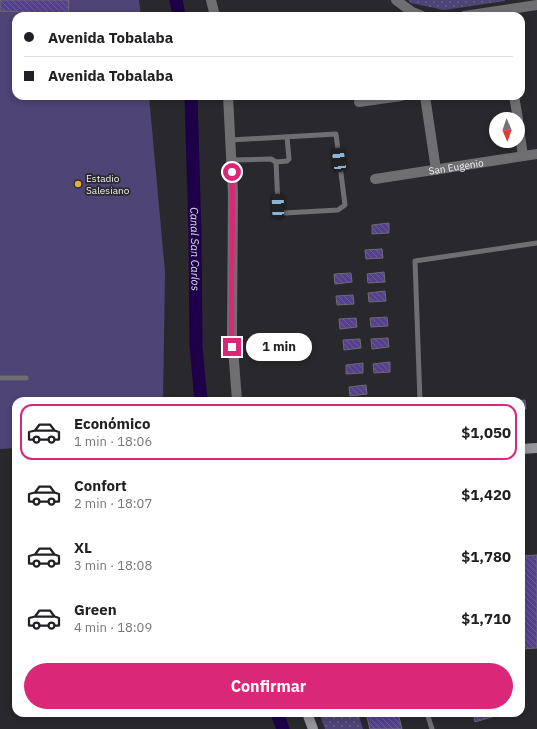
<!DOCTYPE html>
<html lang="es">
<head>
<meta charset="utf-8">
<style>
	body { margin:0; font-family:"IBM Plex Sans",sans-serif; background:#f6f6f6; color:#202124; height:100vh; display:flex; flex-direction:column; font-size:15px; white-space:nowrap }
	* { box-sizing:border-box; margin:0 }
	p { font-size:13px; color:#757577 }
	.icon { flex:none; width:22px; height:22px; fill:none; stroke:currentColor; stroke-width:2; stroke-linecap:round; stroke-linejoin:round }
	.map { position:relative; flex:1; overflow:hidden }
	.sheet { position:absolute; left:12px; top:397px; width:513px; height:320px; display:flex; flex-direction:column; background:#fff; border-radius:12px; box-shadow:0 2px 6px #0003 }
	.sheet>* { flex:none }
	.guide { position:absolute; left:12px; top:12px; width:513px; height:88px; border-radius:12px; box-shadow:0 2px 6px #0003; display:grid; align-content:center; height:88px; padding:0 12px; background:#fff }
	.needle { width:26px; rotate:178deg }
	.fabs { position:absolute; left:489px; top:112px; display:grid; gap:8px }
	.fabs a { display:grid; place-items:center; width:36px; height:36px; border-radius:50%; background:#fff; box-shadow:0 2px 6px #0003; font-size:20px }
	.end { position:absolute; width:18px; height:18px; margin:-9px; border:5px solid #db2777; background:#fff; box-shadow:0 0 0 2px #fff }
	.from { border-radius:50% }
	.bubble { position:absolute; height:28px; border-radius:14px; background:#fff; box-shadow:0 2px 6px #0003; font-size:13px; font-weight:700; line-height:28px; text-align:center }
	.car { position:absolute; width:12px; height:24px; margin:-12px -6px; border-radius:5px; box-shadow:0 0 3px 1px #0007; background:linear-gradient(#222 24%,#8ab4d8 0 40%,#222 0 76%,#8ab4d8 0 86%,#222 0) }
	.guide b { display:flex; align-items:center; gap:14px; height:38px; font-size:15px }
	.guide b+b { border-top:1px solid #e0e0e0 }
	.guide i { width:10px; height:10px; background:#202124 }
	ul { padding:7px 0 0; list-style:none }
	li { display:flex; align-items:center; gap:12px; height:56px; margin:0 8px 6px; padding:0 4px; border:2px solid transparent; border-radius:12px }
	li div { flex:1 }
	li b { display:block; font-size:15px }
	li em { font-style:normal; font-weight:700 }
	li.active { border-color:#db2777 }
	li>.icon { width:36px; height:36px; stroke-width:1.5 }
	.cta { display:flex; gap:8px; margin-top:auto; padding:8px 12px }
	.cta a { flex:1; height:46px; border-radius:24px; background:#db2777; color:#fff; font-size:16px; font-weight:700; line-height:46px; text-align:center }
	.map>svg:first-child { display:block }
</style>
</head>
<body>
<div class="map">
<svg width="537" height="729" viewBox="0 0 537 729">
	<defs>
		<pattern id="park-dots" width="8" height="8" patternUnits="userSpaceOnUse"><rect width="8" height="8" fill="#4e4475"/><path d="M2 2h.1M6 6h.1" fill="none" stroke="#685f89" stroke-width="1.8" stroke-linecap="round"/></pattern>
		<pattern id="building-back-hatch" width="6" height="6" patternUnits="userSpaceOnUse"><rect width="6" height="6" fill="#54408b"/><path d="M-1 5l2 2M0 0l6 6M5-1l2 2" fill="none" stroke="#6d5c9c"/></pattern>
	</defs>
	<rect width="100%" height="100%" fill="#29292d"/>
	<g fill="url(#park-dots)">
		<path d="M408,0H505V1L444,10L411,3Z"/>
		<path d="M319,713H358L363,729H325Z"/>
	</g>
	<path fill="#4e4475" d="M0,0H139L141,16H16V96H149L165,272L163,401H16V448L0,449Z"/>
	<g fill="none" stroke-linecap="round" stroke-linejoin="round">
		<g stroke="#1e0048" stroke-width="13">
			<path d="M176,0L179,16"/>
			<path id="s1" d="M191,96L195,234L196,346L201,401"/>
			<path d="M277,713L283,729"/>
		</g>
	</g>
	<g fill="url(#building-back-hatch)" stroke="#6d6c71">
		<path d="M0,0H69L68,14L0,11Z"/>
		<path d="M389,223V233L372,234V225Z"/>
		<path d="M382,249L383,258L366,259L365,250Z"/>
		<path d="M384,272L385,282L368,283L367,274Z"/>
		<path d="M351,273L352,282L335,284L334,274Z"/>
		<path d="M385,291L386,301L369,302L368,293Z"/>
		<path d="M353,295L354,304L337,305L336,296Z"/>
		<path d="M387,317L388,326L371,327L370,318Z"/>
		<path d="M356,318L357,327L340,329L339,319Z"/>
		<path d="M388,338L389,347L372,349L371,339Z"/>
		<path d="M360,339L361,348L344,350L343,340Z"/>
		<path d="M390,362V372L374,373L373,364Z"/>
		<path d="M363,363V373L346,374V365Z"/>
		<path d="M366,385L367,394L350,396L349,387Z"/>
		<path d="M525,400L526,409L521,410V401H511Z"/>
		<path d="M537,555V648L521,649V556Z"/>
		<path d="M366,713H398L402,729H370Z"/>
		<path d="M473,713H505L475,722Z"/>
	</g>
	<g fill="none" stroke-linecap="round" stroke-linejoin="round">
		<g stroke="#6f6e71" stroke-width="5">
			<path d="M231,140L336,134L345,205L338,210L285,213L281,211L278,206L276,162"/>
			<path d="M232,160L271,159L276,162L287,161L289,159L287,137"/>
			<path d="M0,378H26"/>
			<path d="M420,401L415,261L537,243"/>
			<path d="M427,713L432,729"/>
		</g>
		<g stroke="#6f6e71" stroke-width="10">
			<path d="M396,0L412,12L422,16"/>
			<path d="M464,16L537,5"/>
			<path d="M425,96L436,170"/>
			<path d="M514,96L518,119"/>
			<path d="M359,102L401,96"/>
			<path d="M518,122L523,156"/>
			<path id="s2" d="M375,179L537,154"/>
		</g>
		<g stroke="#6f6e71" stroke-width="10">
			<path d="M211,0L215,16"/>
			<path d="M228,96L233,194L232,334L237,401"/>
		</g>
		<g stroke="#969599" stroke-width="10">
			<path d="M521,449L537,448"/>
			<path d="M307,713L313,729"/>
		</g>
	</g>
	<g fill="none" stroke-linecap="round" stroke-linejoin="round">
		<path stroke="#db2777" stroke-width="5" d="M232,172C234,230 230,288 232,347"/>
	</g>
	<circle fill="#e4ad35" stroke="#29292d" stroke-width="1.5" cx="78" cy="184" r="4"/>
	<g text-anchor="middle" stroke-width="3.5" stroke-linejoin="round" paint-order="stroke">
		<g font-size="10" fill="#f3f3f6" stroke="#29292d">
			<text dy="4" stroke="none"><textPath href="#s2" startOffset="82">San Eugenio</textPath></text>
		</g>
		<g font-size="10" fill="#f3f3f6" stroke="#29292d" text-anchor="start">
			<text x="86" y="182">Estadio<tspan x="86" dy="12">Salesiano</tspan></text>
		</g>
		<g font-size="11" font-style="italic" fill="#e0ddf3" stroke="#29292d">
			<text dy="4" stroke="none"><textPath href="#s1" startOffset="153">Canal San Carlos</textPath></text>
		</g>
	</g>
</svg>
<div class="fabs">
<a><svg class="needle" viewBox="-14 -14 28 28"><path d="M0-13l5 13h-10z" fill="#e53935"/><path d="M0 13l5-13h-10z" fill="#757577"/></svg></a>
</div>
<i class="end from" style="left:232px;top:172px"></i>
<i class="end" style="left:232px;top:347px"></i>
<div class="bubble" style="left:246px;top:333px;width:66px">1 min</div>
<i class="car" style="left:339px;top:160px;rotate:352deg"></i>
<i class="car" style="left:278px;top:206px;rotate:358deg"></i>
<div class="guide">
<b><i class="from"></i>Avenida Tobalaba</b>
<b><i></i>Avenida Tobalaba</b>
</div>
<section class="sheet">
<ul>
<li class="active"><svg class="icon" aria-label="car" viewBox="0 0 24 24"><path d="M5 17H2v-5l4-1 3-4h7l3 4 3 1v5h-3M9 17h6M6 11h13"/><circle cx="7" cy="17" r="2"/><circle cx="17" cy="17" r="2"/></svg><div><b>Económico</b><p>1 min · 18:06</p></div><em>$1,050</em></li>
<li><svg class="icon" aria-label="car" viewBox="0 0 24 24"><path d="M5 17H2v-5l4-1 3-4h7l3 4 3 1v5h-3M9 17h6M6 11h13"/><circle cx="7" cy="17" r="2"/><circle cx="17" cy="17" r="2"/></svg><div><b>Confort</b><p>2 min · 18:07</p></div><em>$1,420</em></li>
<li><svg class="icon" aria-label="car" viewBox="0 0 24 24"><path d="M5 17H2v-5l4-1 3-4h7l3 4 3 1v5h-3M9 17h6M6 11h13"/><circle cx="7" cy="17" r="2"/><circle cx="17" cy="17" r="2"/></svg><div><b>XL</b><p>3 min · 18:08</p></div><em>$1,780</em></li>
<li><svg class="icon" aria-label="car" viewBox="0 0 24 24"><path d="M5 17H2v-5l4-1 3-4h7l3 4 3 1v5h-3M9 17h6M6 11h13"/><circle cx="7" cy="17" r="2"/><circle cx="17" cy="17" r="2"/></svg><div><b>Green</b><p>4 min · 18:09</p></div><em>$1,710</em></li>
</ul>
<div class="cta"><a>Confirmar</a></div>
</section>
</div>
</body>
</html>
